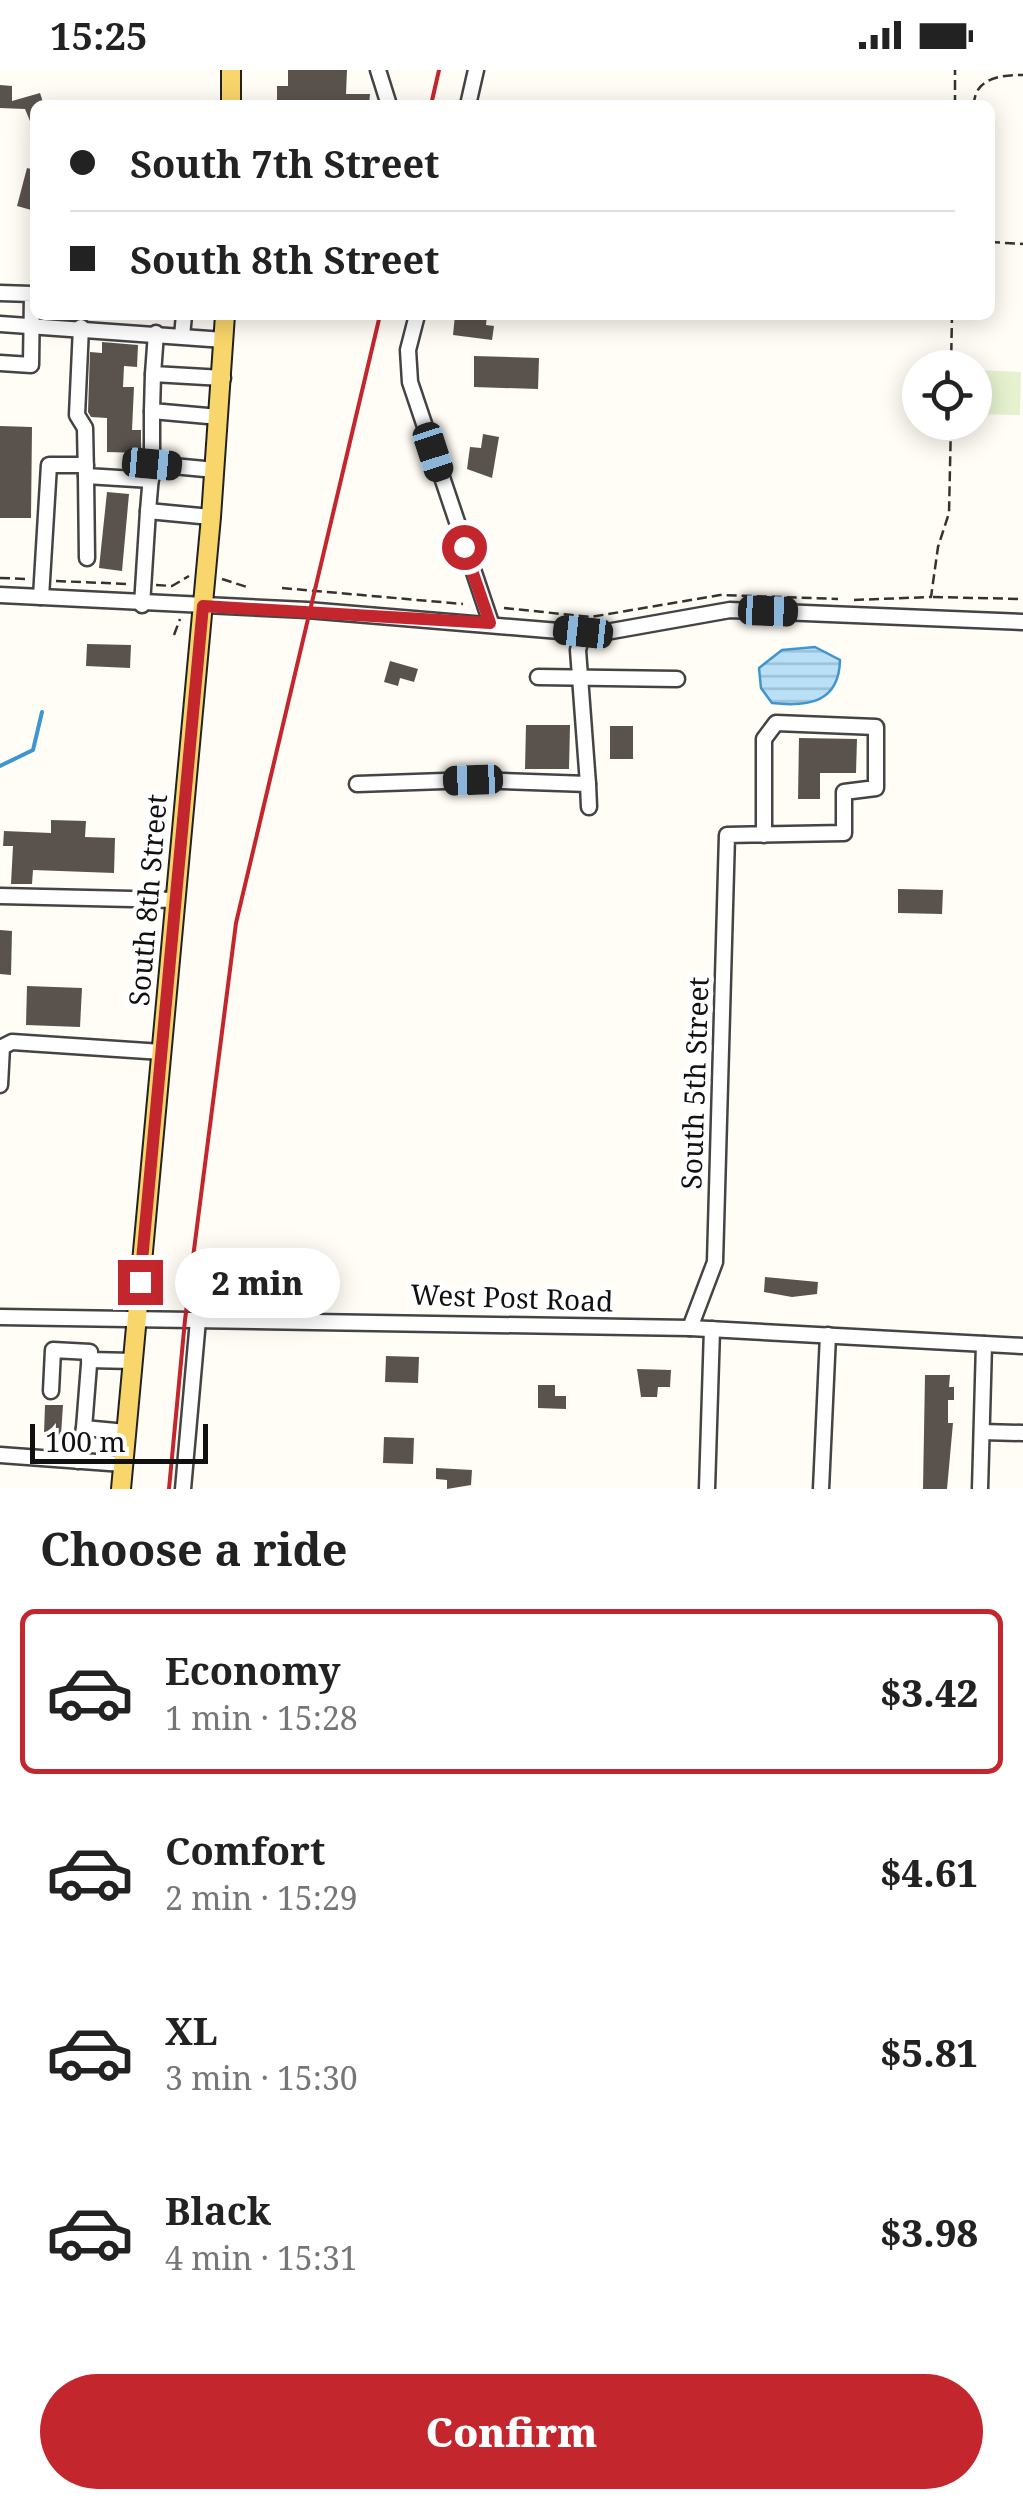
<!DOCTYPE html>
<html lang="en">
<head>
<meta charset="utf-8">
<style>
	body { margin:0; font-family:"Noto Serif",serif; background:#f2f2f2; color:#222; height:100vh; display:flex; flex-direction:column; font-size:38px; white-space:nowrap }
	* { box-sizing:border-box; margin:0 }
	p { font-size:32px; color:#767676 }
	.icon { flex:none; width:55px; height:55px; fill:none; stroke:currentColor; stroke-width:2; stroke-linecap:round; stroke-linejoin:round }
	.map { position:relative; height:1419px; overflow:hidden }
	.details { display:flex; flex-direction:column; background:#fff; flex:1 }
	.details>* { flex:none }
	.banner { position:absolute; left:30px; top:30px; width:965px; height:220px; border-radius:15px; box-shadow:0 5px 25px #0003; display:grid; align-content:center; height:220px; padding:0 40px; background:#fff }
	.buttons { position:absolute; left:902px; top:280px; display:grid; gap:20px }
	.buttons a { display:grid; place-items:center; width:90px; height:90px; border-radius:50%; background:#fff; box-shadow:0 5px 25px #0003; font-size:50px }
	.scale { position:absolute; left:30px; bottom:25px; width:178px; box-sizing:border-box; padding-left:10px; border:5px solid #111; border-top:0; font-size:28px; line-height:35px; white-space:nowrap; color:#111; -webkit-text-stroke:8px #fff; paint-order:stroke }
	.end { position:absolute; width:45px; height:45px; margin:-22px; border:12px solid #c4262e; background:#fff; box-shadow:0 0 0 5px #fff }
	.from { border-radius:50% }
	.bubble { position:absolute; height:70px; border-radius:35px; background:#fff; box-shadow:0 5px 25px #0003; font-size:32px; font-weight:800; line-height:70px; text-align:center }
	.car { position:absolute; width:30px; height:60px; margin:-30px -15px; border-radius:12px; box-shadow:0 0 8px 2px #0007; background:linear-gradient(#222 24%,#8ab4d8 0 40%,#222 0 76%,#8ab4d8 0 86%,#222 0) }
	.banner b { display:flex; align-items:center; gap:35px; height:95px; font-size:38px }
	.banner b+b { border-top:2px solid #e0e0e0 }
	.banner i { width:25px; height:25px; background:#222 }
	ul { padding:0; list-style:none }
	li { display:flex; align-items:center; gap:30px; height:165px; margin:0 20px 15px; padding:0 20px; border:5px solid transparent; border-radius:15px }
	li div { flex:1 }
	li b { display:block; font-size:38px }
	li em { font-style:normal; font-weight:800 }
	li.on { border-color:#c4262e }
	li>.icon { width:90px; height:90px; stroke-width:1.5 }
	h2 { padding:0 40px; font-size:45px; line-height:120px }
	.action { display:flex; gap:20px; margin-top:auto; padding:20px 40px }
	.action a { flex:1; height:115px; border-radius:60px; background:#c4262e; color:#fff; font-size:40px; font-weight:800; line-height:115px; text-align:center }
	.status { display:flex; justify-content:space-between; align-items:center; height:70px; padding:0 50px; background:#fff; direction:ltr }
	.status svg { height:28px; fill:currentColor }
	.map>svg:first-child { display:block }
</style>
</head>
<body>
<div class="status"><b>15:25</b><svg viewBox="0 0 49 12"><path d="M0 12V9h3v3zM5 12V6h3v6zM10 12V3h3v9zM15 12V0h3v12zM26 1h20v11H26zM47 4h2v5h-2z"/></svg></div>
<div class="map">
<svg width="1023" height="1419" viewBox="0 0 1023 1419">
	<defs>
		<pattern id="water-rules" width="6" height="5" patternUnits="userSpaceOnUse" patternTransform="scale(2.5)"><rect width="6" height="5" fill="#b9e0f7"/><path d="M0 2.5h6" fill="none" stroke="#9ebfd3"/></pattern>
	</defs>
	<rect width="100%" height="100%" fill="#fffdf5"/>
	<path fill="#e6f2cf" d="M975,300L1021,302L1020,345L975,344Z"/>
	<path fill="url(#water-rules)" stroke="#3f96cf" stroke-width="2.5" d="M815,577L840,590C839,633 808,637 772,633L761,618L759,598L782,580Z"/>
	<g fill="none" stroke-linecap="round" stroke-linejoin="round">
		<path stroke="#3f96cf" stroke-width="4" d="M0,696L33,680L42,642"/>
	</g>
	<g fill="#5a524d">
		<path d="M288,0H347L346,24H370L369,35H277V16H288Z"/>
		<path d="M0,15L12,16V31L40,23L44,35H35V63L25,39L0,38Z"/>
		<path d="M27,98L35,100V141L17,136Z"/>
		<path d="M455,245H487L486,255L494,256L492,270L453,265Z"/>
		<path d="M102,272L138,275L137,297L124,296L123,317H134L132,360H141V383L107,382V348L91,347L88,342L90,282L102,283Z"/>
		<path d="M474,286L539,288L538,319L474,317Z"/>
		<path d="M0,356L32,357L31,448H0Z"/>
		<path d="M483,364L499,367L492,408L467,399L470,377L481,378Z"/>
		<path d="M107,422L129,424L122,501L99,498Z"/>
		<path d="M87,574L131,575L130,598L86,596Z"/>
		<path d="M390,591L418,599L414,612L400,608L398,616L384,612Z"/>
		<path d="M526,655H570L569,699H525Z"/>
		<rect x="610" y="656" width="23" height="33"/>
		<path d="M799,668L857,669L856,703H820V729H798Z"/>
		<path d="M51,750L86,751L85,767L115,768L114,803L33,800L32,814H11L13,776H3L4,761L51,763Z"/>
		<path d="M898,819L943,820L942,844L898,843Z"/>
		<path d="M0,860L12,861L11,905L0,904Z"/>
		<path d="M27,916L82,918L80,957L26,955Z"/>
		<path d="M765,1207L818,1212L817,1224L792,1227L764,1222Z"/>
		<path d="M386,1286L419,1287L418,1313L385,1312Z"/>
		<path d="M637,1299L671,1300L670,1317H658L657,1327H641Z"/>
		<path d="M925,1305H950L949,1317H954V1330H948V1353H953L947,1419H923Z"/>
		<path d="M538,1315H555V1326H566V1339L538,1338Z"/>
		<path d="M45,1335H63L61,1365L44,1364Z"/>
		<path d="M384,1367L414,1368L413,1394L383,1393Z"/>
		<path d="M436,1398L472,1400L471,1415L447,1419V1410L436,1409Z"/>
	</g>
	<g fill="none" stroke-linecap="round" stroke-linejoin="round">
		<g stroke="#444" stroke-width="19">
			<g id="minor">
				<path d="M378,0L389,35"/>
				<path d="M468,35L476,0"/>
				<path d="M0,223L32,224L31,295L0,293"/>
				<path d="M417,245L408,280L410,312L491,553"/>
				<path d="M0,254L224,270"/>
				<path d="M81,257L77,345L85,358L86,406L151,410"/>
				<path d="M156,263L153,304L223,308"/>
				<path d="M182,266L184,245"/>
				<path d="M153,304L152,341L219,347"/>
				<path d="M152,341V394"/>
				<path d="M86,406L87,488"/>
				<path d="M148,441L152,394L215,400"/>
				<path d="M0,525L307,540L595,564L730,540L1023,552"/>
				<path d="M41,527L49,395H86"/>
				<path d="M142,535L148,441L211,447"/>
				<path d="M538,607L677,609"/>
				<path d="M357,714L473,710L588,714L578,580L583,562"/>
				<path d="M588,714L589,737"/>
				<path d="M0,826L176,830"/>
				<path d="M0,1015L2,977L12,972L162,982"/>
				<path d="M0,1247L690,1258L1023,1276"/>
				<path d="M690,1258L715,1192L727,765L844,763V722L876,718V657L776,653L764,669V765"/>
				<path d="M89,1290L133,1291"/>
				<path d="M51,1321L53,1280L90,1282L84,1358L126,1362"/>
				<path d="M982,1362L1023,1363"/>
				<path d="M0,1385L123,1394"/>
				<path d="M78,1391L84,1358"/>
				<path d="M183,1419L198,1250"/>
				<path d="M707,1419L712,1259"/>
				<path d="M821,1419L828,1265"/>
				<path d="M980,1419L984,1274"/>
			</g>
		</g>
		<g stroke="#222" stroke-width="22">
			<g id="major">
				<path d="M231,35V0"/>
				<path d="M121,1419L211,447L225,245"/>
			</g>
		</g>
		<g stroke="#333" stroke-width="2.5" stroke-dasharray="10 5" stroke-linecap="butt">
			<path d="M955,35V0"/>
			<path d="M974,35C974,8 1001,5 1023,5"/>
			<path d="M990,172L1023,174"/>
			<path d="M951,298L952,245"/>
			<path d="M0,508L28,509"/>
			<path d="M222,509L247,517"/>
			<path d="M56,511L128,514"/>
			<path d="M156,515L172,516L189,506"/>
			<path d="M282,518L463,534"/>
			<path d="M933,527L1023,529"/>
			<path d="M854,530L931,527L938,477L949,443L951,352"/>
			<path d="M504,538L591,547L720,525L838,529"/>
			<path d="M174,565L180,549"/>
		</g>
		<use href="#minor" stroke="#fff" stroke-width="14"/>
		<use href="#major" stroke="#f9d66b" stroke-width="18"/>
		<g stroke="#c4262e" stroke-width="4">
			<path d="M431,35L439,0"/>
			<path d="M169,1419L185,1250L236,853L380,245"/>
		</g>
	</g>
	<g fill="none" stroke-linecap="round" stroke-linejoin="round">
		<path stroke="#c4262e" stroke-width="12" d="M140,1212L203,536L490,553L464,477"/>
	</g>
	<g text-anchor="middle" stroke-width="10" stroke-linejoin="round" paint-order="stroke">
		<g font-size="28" fill="#111" stroke="#fff">
			<text transform="translate(148 830) rotate(-85)" y="10">South 8th Street</text>
			<text transform="translate(695 1013) rotate(-88)" y="10">South 5th Street</text>
			<text transform="translate(512 1228) rotate(2)" y="10">West Post Road</text>
		</g>
	</g>
</svg>
<div class="buttons">
<a><svg class="icon" aria-label="locate" viewBox="0 0 24 24"><circle cx="12" cy="12" r="6"/><path d="M12 2v4M12 18v4M2 12h4M18 12h4"/></svg></a>
</div>
<div class="scale">100 m</div>
<i class="end from" style="left:464px;top:477px"></i>
<i class="end" style="left:140px;top:1212px"></i>
<div class="bubble" style="left:175px;top:1178px;width:165px">2 min</div>
<i class="car" style="left:433px;top:382px;rotate:162deg"></i>
<i class="car" style="left:152px;top:394px;rotate:95deg"></i>
<i class="car" style="left:768px;top:541px;rotate:92deg"></i>
<i class="car" style="left:583px;top:562px;rotate:276deg"></i>
<i class="car" style="left:473px;top:710px;rotate:268deg"></i>
<div class="banner">
<b><i class="from"></i>South 7th Street</b>
<b><i></i>South 8th Street</b>
</div>
</div>
<section class="details">
<h2>Choose a ride</h2>
<ul>
<li class="on"><svg class="icon" aria-label="car" viewBox="0 0 24 24"><path d="M5 17H2v-5l4-1 3-4h7l3 4 3 1v5h-3M9 17h6M6 11h13"/><circle cx="7" cy="17" r="2"/><circle cx="17" cy="17" r="2"/></svg><div><b>Economy</b><p>1 min · 15:28</p></div><em>$3.42</em></li>
<li><svg class="icon" aria-label="car" viewBox="0 0 24 24"><path d="M5 17H2v-5l4-1 3-4h7l3 4 3 1v5h-3M9 17h6M6 11h13"/><circle cx="7" cy="17" r="2"/><circle cx="17" cy="17" r="2"/></svg><div><b>Comfort</b><p>2 min · 15:29</p></div><em>$4.61</em></li>
<li><svg class="icon" aria-label="car" viewBox="0 0 24 24"><path d="M5 17H2v-5l4-1 3-4h7l3 4 3 1v5h-3M9 17h6M6 11h13"/><circle cx="7" cy="17" r="2"/><circle cx="17" cy="17" r="2"/></svg><div><b>XL</b><p>3 min · 15:30</p></div><em>$5.81</em></li>
<li><svg class="icon" aria-label="car" viewBox="0 0 24 24"><path d="M5 17H2v-5l4-1 3-4h7l3 4 3 1v5h-3M9 17h6M6 11h13"/><circle cx="7" cy="17" r="2"/><circle cx="17" cy="17" r="2"/></svg><div><b>Black</b><p>4 min · 15:31</p></div><em>$3.98</em></li>
</ul>
<div class="action"><a>Confirm</a></div>
</section>
</body>
</html>
